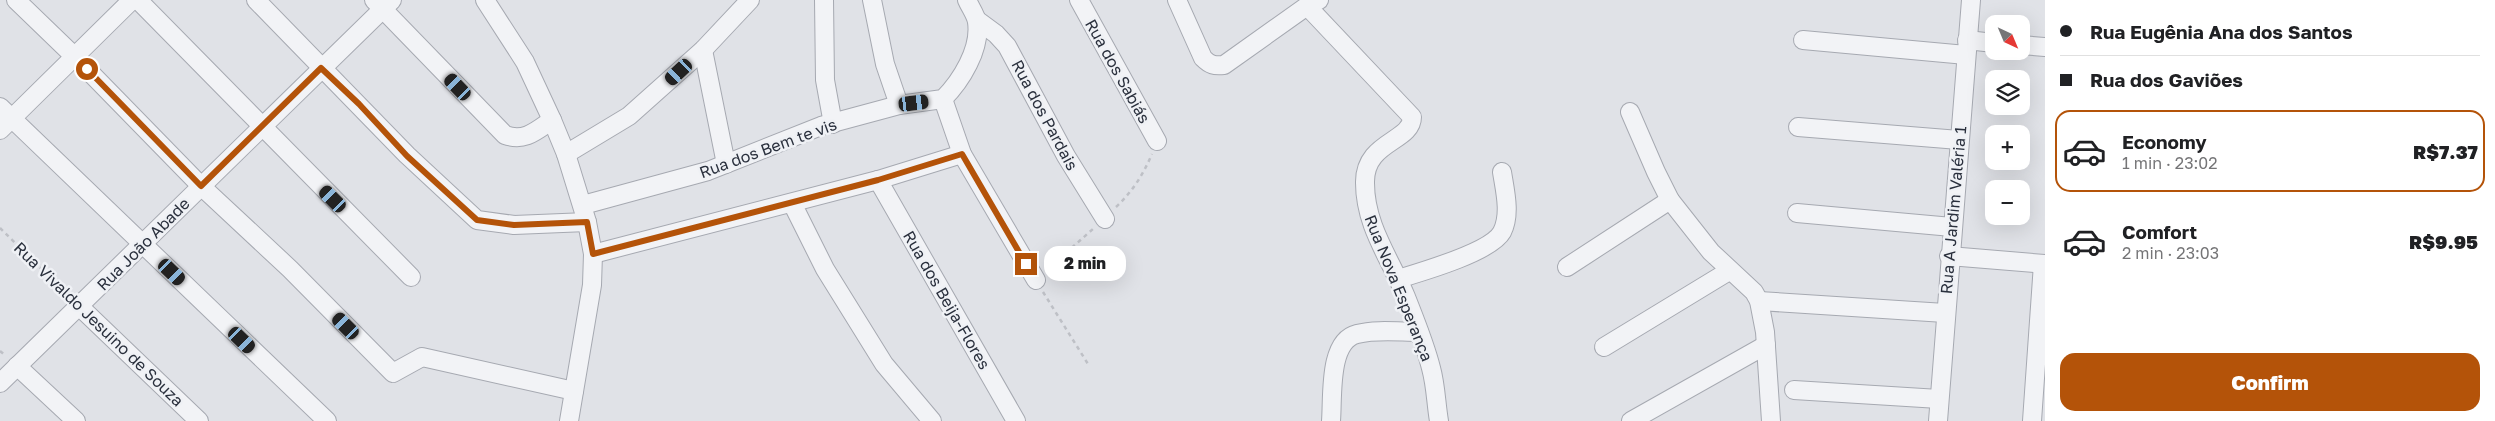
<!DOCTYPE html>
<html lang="en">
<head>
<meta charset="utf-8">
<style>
	body { margin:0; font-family:"Golos Text",sans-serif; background:#f2f2f2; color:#202124; height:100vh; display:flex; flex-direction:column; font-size:19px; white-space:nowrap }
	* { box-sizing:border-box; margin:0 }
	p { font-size:16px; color:#757577 }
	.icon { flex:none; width:28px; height:28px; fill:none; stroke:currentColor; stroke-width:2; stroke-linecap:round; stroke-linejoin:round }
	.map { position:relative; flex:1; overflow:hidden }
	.side { display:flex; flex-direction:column; background:#fff; width:450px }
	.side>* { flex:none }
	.guide { display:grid; align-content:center; height:110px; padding:0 15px; background:#fff }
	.needle { width:32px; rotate:136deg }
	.fabs { position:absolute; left:1985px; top:15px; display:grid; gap:10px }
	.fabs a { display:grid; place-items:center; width:45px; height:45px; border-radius:10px; background:#fff; box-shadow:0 5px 20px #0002; font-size:25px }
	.end { position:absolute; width:22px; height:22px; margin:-11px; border:6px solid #b45309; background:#fff; box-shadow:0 0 0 2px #fff }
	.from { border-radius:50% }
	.bubble { position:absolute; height:35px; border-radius:15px; background:#fff; box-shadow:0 5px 20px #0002; font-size:16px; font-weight:800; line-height:35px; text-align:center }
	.car { position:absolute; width:15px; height:30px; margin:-15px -8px; border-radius:6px; box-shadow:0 0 4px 1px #0007; background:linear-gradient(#222 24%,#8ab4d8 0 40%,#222 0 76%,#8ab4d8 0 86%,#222 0) }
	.guide b { display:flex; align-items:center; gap:18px; height:48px; font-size:19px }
	.guide b+b { border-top:1px solid #e0e0e0 }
	.guide i { width:12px; height:12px; background:#202124 }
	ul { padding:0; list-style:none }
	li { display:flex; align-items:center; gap:15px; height:82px; margin:0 10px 8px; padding:0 5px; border:2px solid transparent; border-radius:15px }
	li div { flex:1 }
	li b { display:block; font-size:19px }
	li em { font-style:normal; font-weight:800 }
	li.active { border-color:#b45309 }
	li>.icon { width:45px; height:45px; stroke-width:1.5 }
	.action { display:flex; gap:10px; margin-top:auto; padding:10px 15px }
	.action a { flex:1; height:58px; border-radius:15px; background:#b45309; color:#fff; font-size:20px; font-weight:800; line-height:58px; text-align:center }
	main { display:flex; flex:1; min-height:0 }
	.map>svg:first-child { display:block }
</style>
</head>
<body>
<main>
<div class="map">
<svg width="2045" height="421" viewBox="0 0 2045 421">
	<rect width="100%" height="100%" fill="#e0e2e7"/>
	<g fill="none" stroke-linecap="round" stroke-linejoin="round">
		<g stroke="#a6a9b1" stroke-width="20">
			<g id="street">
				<path d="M16,0L74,56L201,186L290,269L393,373L422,357L574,391"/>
				<path d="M138,0L411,277"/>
				<path d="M256,0L407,155L477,220L514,225L587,222"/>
				<path d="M374,0L505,135C525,142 536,131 552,120"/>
				<path d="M485,0L525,62L552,120L566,154L587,222L593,254L592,285L569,421"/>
				<path d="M824,0L825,80L833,124"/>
				<path d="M872,0L885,64L899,105"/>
				<path d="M1079,0L1157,141"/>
				<path d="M1177,0L1203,58C1210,65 1214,66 1224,65L1307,6L1319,0"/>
				<path d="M1307,6L1412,117C1412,142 1364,141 1365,183C1365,226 1390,258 1406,297C1415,320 1425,344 1431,368C1436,386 1436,404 1439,421"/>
				<path d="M977,20L996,34L1007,46L1066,156L1105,219"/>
				<path d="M1803,40L1966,55"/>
				<path d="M1967,40L1994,43"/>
				<path d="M2021,45L2045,47"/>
				<path d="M703,50L726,164"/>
				<path d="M943,99L962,154L1036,280"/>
				<path d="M0,107L327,421"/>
				<path d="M1630,112L1656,172L1670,200L1711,252L1754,292L1759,301L1765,332L1771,421"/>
				<path d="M1798,127L1959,140"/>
				<path d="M0,130L132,0"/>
				<path d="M566,154L629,116L703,50L750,0"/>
				<path d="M878,180L1016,421"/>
				<path d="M792,203L825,269L884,364L932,421"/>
				<path d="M583,205L708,171L821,126L899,105L943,99C961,81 981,49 977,22C976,15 970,7 967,0"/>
				<path d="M1797,213L1952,227"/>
				<path d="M593,254L878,180L962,154"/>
				<path d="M1949,256L2045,264"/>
				<path d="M1567,267L1670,200"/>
				<path d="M1398,279C1421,272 1491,252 1502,232C1511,214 1505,191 1502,172"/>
				<path d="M1759,301L1945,313"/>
				<path d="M80,307L199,421"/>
				<path d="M1604,347L1729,271"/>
				<path d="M17,366L76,421"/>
				<path d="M0,383L392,0"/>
				<path d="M1794,390L1939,399"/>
				<path d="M1331,421C1333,397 1328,341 1357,334C1376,329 1400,332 1419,332"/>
				<path d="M1631,421L1766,345"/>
				<path d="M1938,421L1971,0"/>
				<path d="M2032,421L2043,264"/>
			</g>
		</g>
		<g stroke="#bec0c6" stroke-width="2.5" stroke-dasharray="4 4" stroke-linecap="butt">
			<path d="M1116,207C1132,192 1143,175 1152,154"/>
			<path d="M0,228L68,295"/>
			<path d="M1048,269L1094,228"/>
			<path d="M1043,292L1088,364"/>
			<path d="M0,351L6,356"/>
		</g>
		<use href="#street" stroke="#f2f3f6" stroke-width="18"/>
	</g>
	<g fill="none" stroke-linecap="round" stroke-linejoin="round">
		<path stroke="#b45309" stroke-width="6" d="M87,69L201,186L321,68L359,104L407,156L477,220L514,225L587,222L593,254L878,180L962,154L1026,264"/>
	</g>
	<g text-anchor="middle" stroke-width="5" stroke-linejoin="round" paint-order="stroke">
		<g font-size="16" fill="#2a303d" stroke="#eff1f5">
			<text transform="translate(1118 71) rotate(61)" y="6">Rua dos Sabiás</text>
			<text transform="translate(1045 115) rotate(62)" y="6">Rua dos Pardais</text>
			<text transform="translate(768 148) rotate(-20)" y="6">Rua dos Bem te vis</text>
			<text transform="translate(1953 210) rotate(-85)" y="6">Rua A Jardim Valéria 1</text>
			<text transform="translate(143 244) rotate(-45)" y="6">Rua João Abade</text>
			<text transform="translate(1399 288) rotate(68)" y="6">Rua Nova Esperança</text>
			<text transform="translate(947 300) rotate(60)" y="6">Rua dos Beija-Flores</text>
			<text transform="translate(99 324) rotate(44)" y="6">Rua Vivaldo Jesuino de Souza</text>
		</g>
	</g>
</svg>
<div class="fabs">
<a><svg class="needle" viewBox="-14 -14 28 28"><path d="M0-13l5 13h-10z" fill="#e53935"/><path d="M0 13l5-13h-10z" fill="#757577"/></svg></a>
<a><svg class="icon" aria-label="layers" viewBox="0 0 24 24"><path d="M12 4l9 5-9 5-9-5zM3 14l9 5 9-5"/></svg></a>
<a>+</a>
<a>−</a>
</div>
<i class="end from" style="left:87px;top:69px"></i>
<i class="end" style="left:1026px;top:264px"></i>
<div class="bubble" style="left:1044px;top:246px;width:82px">2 min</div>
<i class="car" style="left:679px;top:72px;rotate:227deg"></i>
<i class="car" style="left:458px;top:87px;rotate:316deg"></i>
<i class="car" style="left:914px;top:103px;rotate:83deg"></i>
<i class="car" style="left:333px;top:199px;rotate:315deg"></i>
<i class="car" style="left:172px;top:272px;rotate:134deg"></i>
<i class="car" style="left:346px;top:326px;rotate:315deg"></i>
<i class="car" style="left:242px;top:340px;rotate:134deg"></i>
</div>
<section class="side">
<div class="guide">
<b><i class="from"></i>Rua Eugênia Ana dos Santos</b>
<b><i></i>Rua dos Gaviões</b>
</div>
<ul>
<li class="active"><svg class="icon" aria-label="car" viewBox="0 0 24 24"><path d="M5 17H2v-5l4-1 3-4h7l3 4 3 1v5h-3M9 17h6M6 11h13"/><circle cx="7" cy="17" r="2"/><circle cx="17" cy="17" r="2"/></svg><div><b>Economy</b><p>1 min · 23:02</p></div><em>R$7.37</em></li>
<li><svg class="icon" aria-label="car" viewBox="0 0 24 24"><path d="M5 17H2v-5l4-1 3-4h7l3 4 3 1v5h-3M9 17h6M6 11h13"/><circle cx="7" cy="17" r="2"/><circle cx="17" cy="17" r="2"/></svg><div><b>Comfort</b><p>2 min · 23:03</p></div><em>R$9.95</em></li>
</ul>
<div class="action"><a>Confirm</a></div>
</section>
</main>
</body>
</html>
